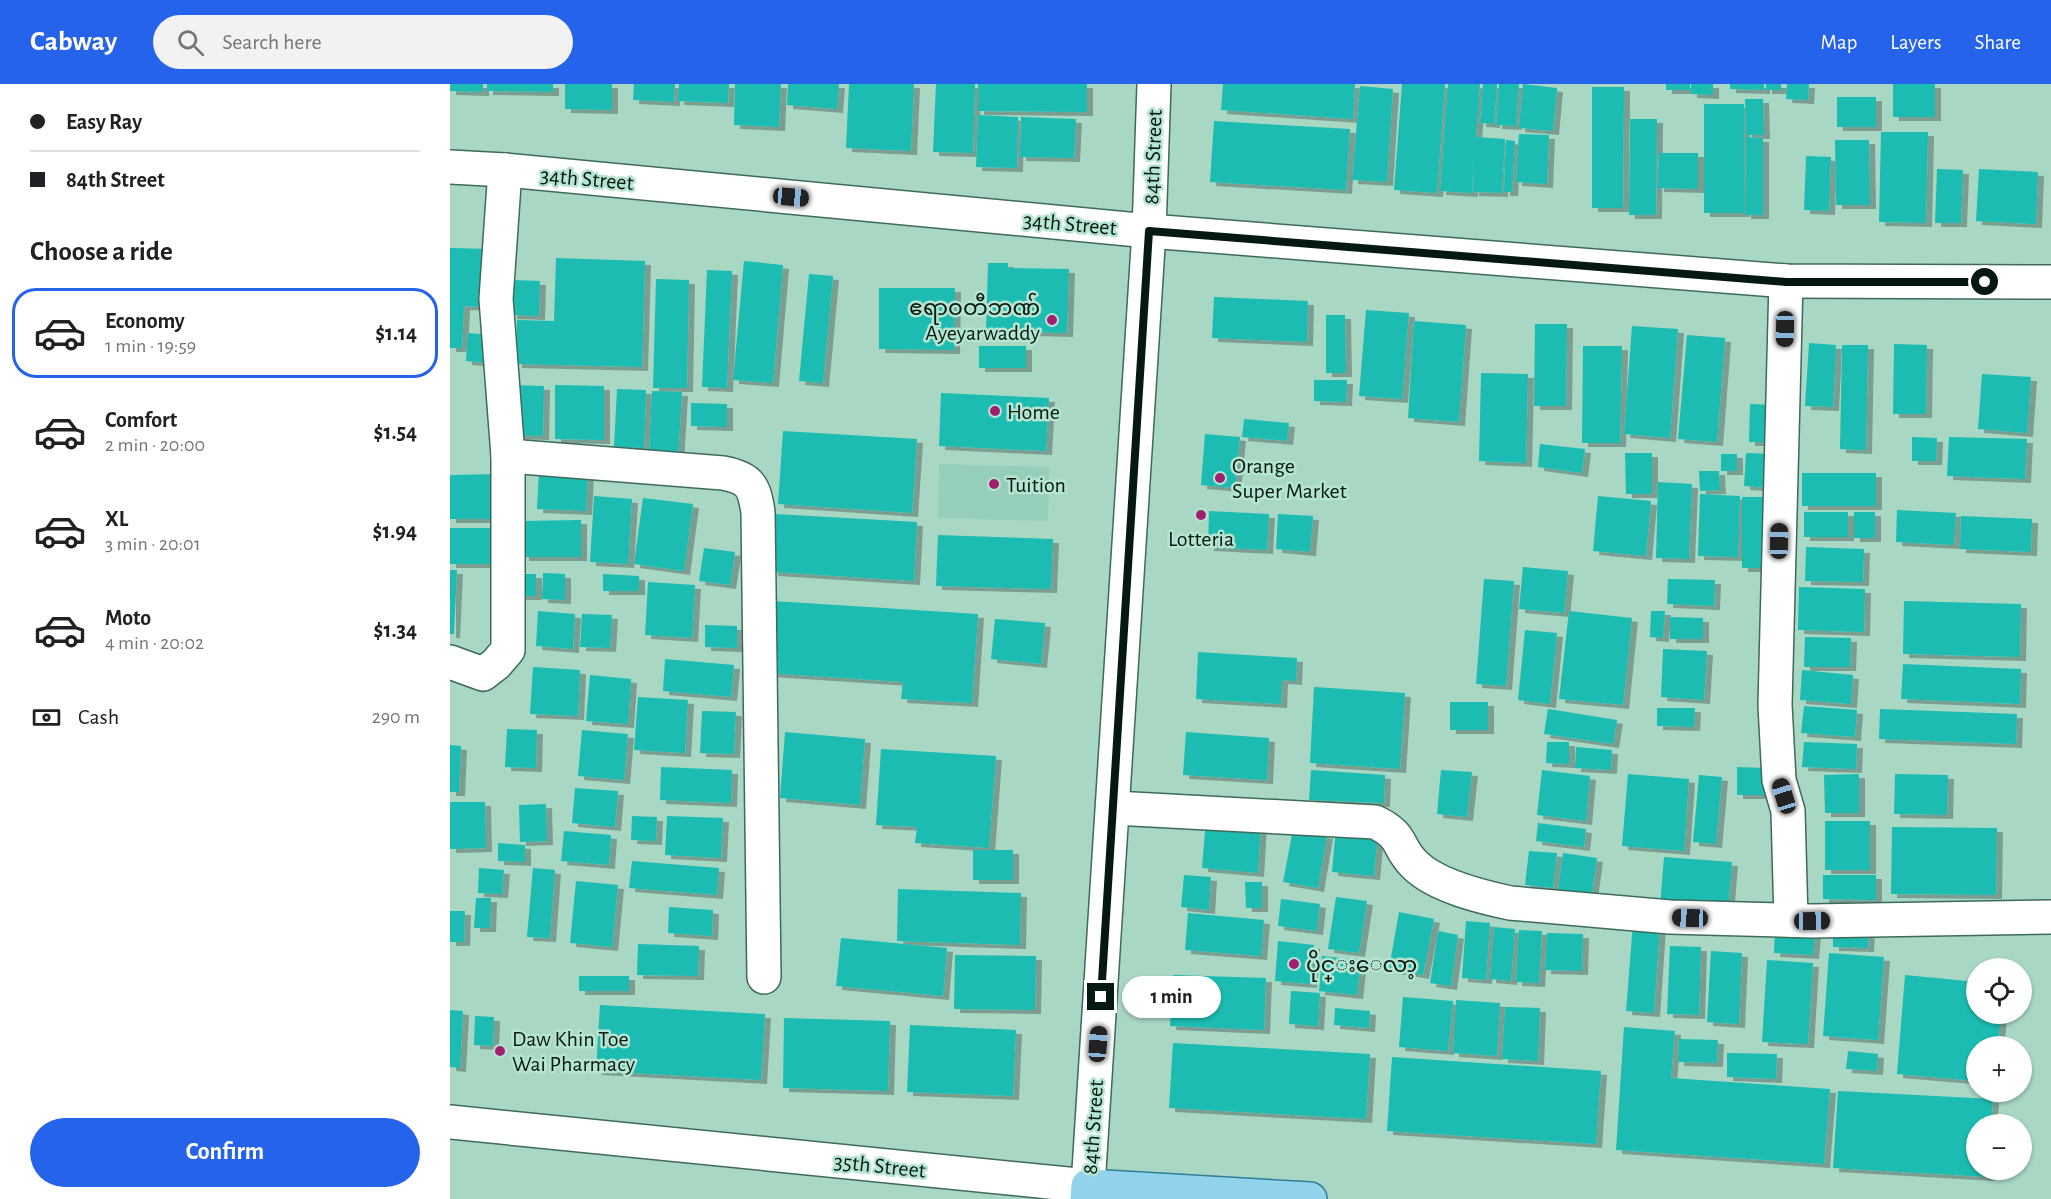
<!DOCTYPE html>
<html lang="en">
<head>
<meta charset="utf-8">
<style>
	body { margin:0; font-family:"Alegreya Sans","Noto Sans Myanmar",sans-serif; background:#f2f2f2; color:#202124; height:100vh; display:flex; flex-direction:column; font-size:22px; white-space:nowrap }
	* { box-sizing:border-box; margin:0 }
	p { font-size:20px; color:#757577 }
	.icon { flex:none; width:33px; height:33px; fill:none; stroke:currentColor; stroke-width:2; stroke-linecap:round; stroke-linejoin:round }
	.map { position:relative; flex:1; overflow:hidden }
	.drawer { display:flex; flex-direction:column; background:#fff; width:450px }
	.drawer>* { flex:none }
	.hud { display:grid; align-content:center; height:132px; padding:0 30px; background:#fff }
	.fabs { position:absolute; left:1516px; top:874px; display:grid; gap:12px }
	.fabs a { display:grid; place-items:center; width:66px; height:66px; border-radius:50%; background:#fff; box-shadow:0 2px 4px #0004; font-size:30px }
	.end { position:absolute; width:27px; height:27px; margin:-14px; border:8px solid #061812; background:#fff; box-shadow:0 0 0 3px #fff }
	.from { border-radius:50% }
	.bubble { position:absolute; height:42px; border-radius:21px; background:#fff; box-shadow:0 2px 4px #0004; font-size:20px; font-weight:700; line-height:42px; text-align:center }
	.car { position:absolute; width:18px; height:36px; margin:-18px -9px; border-radius:8px; box-shadow:0 0 4px 2px #0007; background:linear-gradient(#222 24%,#8ab4d8 0 40%,#222 0 76%,#8ab4d8 0 86%,#222 0) }
	.hud b { display:flex; align-items:center; gap:21px; height:57px; font-size:22px }
	.hud b+b { border-top:2px solid #e0e0e0 }
	.hud i { width:15px; height:15px; background:#202124 }
	ul { padding:0; list-style:none }
	li { display:flex; align-items:center; gap:18px; height:90px; margin:0 12px 9px; padding:0 18px; border:3px solid transparent; border-radius:24px }
	li div { flex:1 }
	li b { display:block; font-size:22px }
	li em { font-style:normal; font-weight:700 }
	li.selected { border-color:#2563eb }
	li>.icon { width:54px; height:54px; stroke-width:1.5 }
	h2 { padding:0 30px; font-size:27px; line-height:72px }
	.pay { display:flex; align-items:center; gap:15px; height:66px; padding:0 30px; font-size:22px }
	.pay p { margin-inline-start:auto }
	.button { display:flex; gap:12px; margin-top:auto; padding:12px 30px }
	.button a { flex:1; height:69px; border-radius:36px; background:#2563eb; color:#fff; font-size:24px; font-weight:700; line-height:69px; text-align:center }
	header { display:flex; align-items:center; gap:36px; box-sizing:border-box; height:84px; padding:0 30px; background:#2563eb; color:#fff }
	header strong { font-size:28px }
	nav { display:flex; gap:33px; margin-inline-start:auto; font-size:21px }
	.search { width:420px; height:54px; background:#f2f2f2; display:flex; align-items:center; gap:15px; box-sizing:border-box; padding:0 21px; border-radius:33px; color:#757577; font-size:22px }
	main { display:flex; flex:1; min-height:0 }
	.map>svg:first-child { display:block }
</style>
</head>
<body>
<header>
<strong>Cabway</strong>
<div class="search"><svg class="icon" aria-label="search" viewBox="0 0 24 24"><circle cx="10" cy="10" r="6"/><path d="M15 15l6 6"/></svg>Search here</div>
<nav><a>Map</a><a>Layers</a><a>Share</a></nav>
</header>
<main>
<section class="drawer">
<div class="hud">
<b><i class="from"></i>Easy Ray</b>
<b><i></i>84th Street</b>
</div>
<h2>Choose a ride</h2>
<ul>
<li class="selected"><svg class="icon" aria-label="car" viewBox="0 0 24 24"><path d="M5 17H2v-5l4-1 3-4h7l3 4 3 1v5h-3M9 17h6M6 11h13"/><circle cx="7" cy="17" r="2"/><circle cx="17" cy="17" r="2"/></svg><div><b>Economy</b><p>1 min · 19:59</p></div><em>$1.14</em></li>
<li><svg class="icon" aria-label="car" viewBox="0 0 24 24"><path d="M5 17H2v-5l4-1 3-4h7l3 4 3 1v5h-3M9 17h6M6 11h13"/><circle cx="7" cy="17" r="2"/><circle cx="17" cy="17" r="2"/></svg><div><b>Comfort</b><p>2 min · 20:00</p></div><em>$1.54</em></li>
<li><svg class="icon" aria-label="car" viewBox="0 0 24 24"><path d="M5 17H2v-5l4-1 3-4h7l3 4 3 1v5h-3M9 17h6M6 11h13"/><circle cx="7" cy="17" r="2"/><circle cx="17" cy="17" r="2"/></svg><div><b>XL</b><p>3 min · 20:01</p></div><em>$1.94</em></li>
<li><svg class="icon" aria-label="car" viewBox="0 0 24 24"><path d="M5 17H2v-5l4-1 3-4h7l3 4 3 1v5h-3M9 17h6M6 11h13"/><circle cx="7" cy="17" r="2"/><circle cx="17" cy="17" r="2"/></svg><div><b>Moto</b><p>4 min · 20:02</p></div><em>$1.34</em></li>
</ul>
<div class="pay"><svg class="icon" aria-label="cash" viewBox="0 0 24 24"><path d="M3 7h18v10H3z"/><circle cx="12" cy="12" r="2"/></svg>Cash<p>290 m</p></div>
<div class="button"><a>Confirm</a></div>
</section>
<div class="map">
<svg width="1601" height="1115" viewBox="0 0 1601 1115">
	<defs>
		<filter id="shadow"><feDropShadow dx="6" dy="4" stdDeviation="0" flood-color="#0004"/></filter>
	</defs>
	<rect width="100%" height="100%" fill="#a8d7c4"/>
	<path fill="#96cfb9" d="M489,380L599,383L598,437L488,434Z"/>
	<g fill="#1bbcb3" filter="url(#shadow)">
		<path d="M0,0H33V8L0,7Z"/>
		<path d="M37,0H103V8L37,7Z"/>
		<path d="M115,0H162V26L115,25Z"/>
		<path d="M184,0H225L224,18L183,16Z"/>
		<path d="M229,0H279L278,19L228,17Z"/>
		<path d="M285,0H331L329,43L284,41Z"/>
		<path d="M338,0H389L387,25L337,21Z"/>
		<path d="M399,0H464L461,67L396,64Z"/>
		<path d="M486,0H525L523,69L483,68Z"/>
		<path d="M528,0H637V28L528,27Z"/>
		<path d="M773,0H905L903,35L771,26Z"/>
		<path d="M952,0H995L987,109L944,106Z"/>
		<path d="M998,0H1030L1026,53L1055,55L1052,109L1023,108L1024,71L1022,109L990,107Z"/>
		<path d="M1033,0H1047L1044,40L1030,39Z"/>
		<path d="M1049,0H1069L1066,42L1046,41Z"/>
		<path d="M1073,0L1107,4L1103,47L1069,44Z"/>
		<rect x="1216" y="0" width="24" height="6"/>
		<path d="M1241,0H1263V11L1241,10Z"/>
		<path d="M1280,0H1314V6L1280,5Z"/>
		<rect x="1316" y="0" width="15" height="6"/>
		<path d="M1337,0H1359L1358,16L1336,15Z"/>
		<rect x="1443" y="0" width="42" height="33"/>
		<path d="M910,2L943,5L937,98L902,96Z"/>
		<path d="M1142,3H1174L1173,124H1142Z"/>
		<rect x="1387" y="13" width="39" height="30"/>
		<path d="M1295,15H1313L1314,51H1296Z"/>
		<rect x="1254" y="20" width="40" height="109"/>
		<path d="M528,31L568,33L567,84L526,83Z"/>
		<path d="M571,33L626,35L624,74L570,73Z"/>
		<path d="M1180,35H1207L1206,131H1179Z"/>
		<path d="M764,37L900,45L896,106L760,98Z"/>
		<path d="M1431,48H1478L1476,139L1429,138Z"/>
		<path d="M1069,50L1099,51L1097,100L1066,98Z"/>
		<path d="M1296,53L1313,54V131H1295Z"/>
		<path d="M1056,56L1065,57L1062,108H1054Z"/>
		<path d="M1385,56H1419L1420,121H1386Z"/>
		<path d="M1209,69H1248V105L1208,104Z"/>
		<path d="M1356,72L1381,73L1379,127L1354,126Z"/>
		<path d="M1487,85L1513,86L1511,139H1485Z"/>
		<path d="M1529,85L1588,88L1586,140L1526,137Z"/>
		<path d="M0,164L40,165V223L14,222L12,264H0Z"/>
		<path d="M106,174L195,177L192,283L66,280L67,236L104,237Z"/>
		<path d="M294,177L333,181L323,299L283,296Z"/>
		<path d="M538,179H558V184L619,185L617,249L536,247Z"/>
		<path d="M257,186L282,187L277,304L252,303Z"/>
		<path d="M359,190L383,192L373,299L349,297Z"/>
		<path d="M206,195L239,196L237,304H203Z"/>
		<path d="M62,196L90,197L89,232L61,231Z"/>
		<path d="M429,204H505L504,266L429,265Z"/>
		<path d="M764,213L858,217L857,258L762,254Z"/>
		<path d="M916,226L959,229L952,315L909,312Z"/>
		<path d="M876,231H895L896,289H876Z"/>
		<path d="M964,237L1016,241L1009,338L958,334Z"/>
		<path d="M1085,240H1117L1116,322H1084Z"/>
		<path d="M1182,242L1228,245L1220,354L1174,350Z"/>
		<path d="M18,249L40,251L37,279L16,277Z"/>
		<path d="M1237,251L1275,254L1267,358L1228,355Z"/>
		<path d="M1359,259L1386,261L1383,323L1355,322Z"/>
		<path d="M1444,260L1477,261L1476,330H1443Z"/>
		<path d="M1392,261H1418L1416,366L1390,365Z"/>
		<rect x="529" y="262" width="47" height="22"/>
		<path d="M1133,262H1172L1170,359H1132Z"/>
		<path d="M1031,289L1078,290L1076,379L1029,377Z"/>
		<path d="M1532,290L1581,293L1577,349L1528,345Z"/>
		<path d="M864,296H897L896,318L864,317Z"/>
		<path d="M61,301L94,302L93,352L59,351Z"/>
		<path d="M105,301L154,302V356L105,355Z"/>
		<path d="M167,305L196,306L194,364L164,363Z"/>
		<path d="M202,307L232,308L228,374L199,372Z"/>
		<path d="M491,309L599,314L596,367L489,362Z"/>
		<path d="M241,319L277,320V343L241,342Z"/>
		<path d="M1300,320L1326,321V358H1299Z"/>
		<path d="M794,335L839,339L837,357L792,353Z"/>
		<path d="M333,347L467,355L462,429L328,420Z"/>
		<path d="M755,350L790,353L785,404L751,401Z"/>
		<path d="M1462,353L1487,354L1486,377H1462Z"/>
		<path d="M1499,353L1577,355L1575,395L1497,392Z"/>
		<path d="M1090,360L1135,365L1132,389L1088,383Z"/>
		<path d="M1175,369H1202V410H1176Z"/>
		<path d="M1296,369L1324,370L1322,404L1294,402Z"/>
		<rect x="1271" y="370" width="16" height="17"/>
		<path d="M89,386L138,389L136,427L87,425Z"/>
		<path d="M1249,387H1269L1270,406L1250,407Z"/>
		<rect x="1352" y="389" width="74" height="33"/>
		<path d="M50,390V435H0V391Z"/>
		<path d="M1208,398L1242,400L1239,475L1206,474Z"/>
		<path d="M1250,410L1290,412L1288,473L1248,472Z"/>
		<path d="M144,412L182,415L178,480L140,478Z"/>
		<path d="M1148,412L1201,417L1196,472L1143,467Z"/>
		<rect x="1292" y="413" width="32" height="71"/>
		<path d="M193,414L243,420L234,487L184,480Z"/>
		<path d="M1447,426L1506,429L1504,461L1446,458Z"/>
		<path d="M759,427L819,430L817,466L758,463Z"/>
		<rect x="1354" y="428" width="44" height="25"/>
		<rect x="1404" y="428" width="21" height="26"/>
		<path d="M325,430L467,438L464,497L322,488Z"/>
		<path d="M828,430L863,432L860,468L826,465Z"/>
		<path d="M1511,432L1582,435L1581,468L1510,465Z"/>
		<path d="M131,436V473H73L72,437Z"/>
		<rect x="0" y="444" width="41" height="36"/>
		<path d="M488,451L603,455L601,505L486,502Z"/>
		<path d="M1356,463L1414,465L1413,498L1355,497Z"/>
		<path d="M254,464L285,468L280,501L249,497Z"/>
		<path d="M1073,483L1118,487L1114,529L1069,525Z"/>
		<path d="M0,486H7L4,550H0Z"/>
		<path d="M93,489L115,490V516L92,515Z"/>
		<rect x="63" y="490" width="23" height="22"/>
		<path d="M153,490L189,492V507H153Z"/>
		<path d="M1034,495L1064,497L1056,602L1026,600Z"/>
		<path d="M1218,495L1265,496L1264,522L1217,520Z"/>
		<path d="M198,498L245,501L242,554L195,551Z"/>
		<path d="M1349,503L1415,505L1414,548L1348,546Z"/>
		<path d="M323,517L528,530L522,619L451,615L453,598L318,589Z"/>
		<path d="M1454,517L1571,520L1570,573L1453,570Z"/>
		<path d="M88,527L125,530L123,565L86,562Z"/>
		<path d="M1119,527L1182,534L1173,621L1109,615Z"/>
		<path d="M1201,527H1215L1213,554L1200,553Z"/>
		<path d="M132,530L162,531L160,564L130,563Z"/>
		<path d="M1220,533L1253,534V555H1220Z"/>
		<path d="M545,535L595,539L591,580L541,575Z"/>
		<path d="M255,541L287,542V564L255,563Z"/>
		<path d="M1075,546L1107,549L1100,620L1068,616Z"/>
		<path d="M1355,553L1401,554L1400,583H1354Z"/>
		<path d="M1213,565L1257,567L1254,616L1211,613Z"/>
		<path d="M748,568L847,574L846,597L832,596L831,620L746,615Z"/>
		<path d="M215,575L284,581L281,613L213,607Z"/>
		<path d="M1453,580L1571,585L1570,620L1451,615Z"/>
		<path d="M83,583L130,586L128,632L80,630Z"/>
		<path d="M1352,586L1403,591L1401,620L1350,616Z"/>
		<path d="M140,591L181,595L178,640L136,637Z"/>
		<path d="M864,603L955,609L950,685L860,679Z"/>
		<path d="M188,613L238,616L235,669L184,666Z"/>
		<rect x="1000" y="618" width="38" height="28"/>
		<path d="M1354,622L1407,626L1405,653L1351,649Z"/>
		<path d="M1207,624H1245L1244,643L1207,642Z"/>
		<path d="M1098,625L1167,636L1163,660L1094,650Z"/>
		<path d="M1430,625L1567,630L1566,660L1429,655Z"/>
		<path d="M252,627L286,628L284,670L250,669Z"/>
		<path d="M57,645L87,646L86,684L55,683Z"/>
		<path d="M132,646L178,650L174,696L128,692Z"/>
		<path d="M335,648L415,655L410,721L330,714Z"/>
		<path d="M736,648L819,654L817,696L733,691Z"/>
		<path d="M1097,658H1119V680L1096,679Z"/>
		<path d="M1354,658L1407,660L1406,685L1352,683Z"/>
		<path d="M0,661L11,662L9,708H0Z"/>
		<path d="M1126,663L1162,666L1161,686L1125,684Z"/>
		<path d="M431,665L546,672L539,764L465,759L467,743L426,741Z"/>
		<path d="M211,683L282,686L281,719L210,716Z"/>
		<path d="M1287,683L1317,684L1316,711H1287Z"/>
		<path d="M861,686L935,691L934,719L859,716Z"/>
		<path d="M991,686L1022,688L1017,733L987,730Z"/>
		<path d="M1092,686L1140,692L1136,737L1087,731Z"/>
		<path d="M1178,690L1239,695L1234,767L1172,762Z"/>
		<path d="M1409,690V729H1375L1374,691Z"/>
		<path d="M1445,690L1498,691L1497,731L1444,730Z"/>
		<path d="M1249,691L1272,693L1266,760L1243,758Z"/>
		<path d="M125,704L168,707L165,743L122,739Z"/>
		<path d="M0,718H35L36,764L0,765Z"/>
		<path d="M96,720L97,757L70,758L69,721Z"/>
		<path d="M182,732L207,733L206,757L181,756Z"/>
		<path d="M217,732L273,734L271,774L215,771Z"/>
		<path d="M756,734L811,739L808,789L752,784Z"/>
		<rect x="1375" y="737" width="45" height="49"/>
		<path d="M1088,739L1136,745L1134,763L1086,757Z"/>
		<path d="M1442,743L1547,744L1546,811L1441,810Z"/>
		<path d="M886,744L928,748L924,792L882,788Z"/>
		<path d="M843,745L877,751L868,804L833,798Z"/>
		<path d="M114,747L161,751L159,781L111,777Z"/>
		<path d="M48,759L75,761V778L48,777Z"/>
		<rect x="523" y="766" width="40" height="30"/>
		<path d="M1079,767L1107,769L1103,804L1075,801Z"/>
		<path d="M1113,769L1147,774L1142,810L1108,806Z"/>
		<path d="M1214,773L1282,778L1278,826L1210,821Z"/>
		<path d="M182,777L269,784L267,811L179,804Z"/>
		<path d="M29,784L54,786L52,810L28,809Z"/>
		<path d="M83,784L105,786L100,854L77,853Z"/>
		<path d="M734,791L761,793L759,826L731,823Z"/>
		<path d="M1373,791H1426V816L1373,815Z"/>
		<path d="M126,797L168,801L162,863L120,859Z"/>
		<path d="M795,798H812V824H796Z"/>
		<path d="M448,805L571,809L570,861L447,857Z"/>
		<path d="M886,813L917,817L909,869L878,865Z"/>
		<path d="M26,814H41L40,844H24Z"/>
		<path d="M831,815L870,820L867,847L828,842Z"/>
		<path d="M219,823L263,826L262,852L218,849Z"/>
		<path d="M0,827H15L14,858H0Z"/>
		<path d="M949,828L984,835L973,891L939,885Z"/>
		<path d="M738,829L814,836L811,872L735,866Z"/>
		<path d="M1016,837L1040,839L1036,896L1012,894Z"/>
		<path d="M1183,839L1210,841L1204,929L1176,927Z"/>
		<path d="M1044,843L1065,845L1061,897L1040,895Z"/>
		<path d="M1383,844L1419,845L1418,864L1383,863Z"/>
		<path d="M1069,846L1092,847L1089,899L1066,898Z"/>
		<path d="M1325,846L1365,848L1363,871L1324,869Z"/>
		<path d="M988,847L1008,851L1001,902L980,899Z"/>
		<path d="M1097,849L1133,850L1132,887L1095,886Z"/>
		<path d="M391,854L497,864L493,912L386,902Z"/>
		<path d="M828,857L864,861L861,900L825,897Z"/>
		<path d="M188,860L249,862L248,892L187,891Z"/>
		<path d="M1220,862L1251,863L1249,931L1217,930Z"/>
		<path d="M1261,867L1292,869L1289,940L1257,938Z"/>
		<path d="M1379,869L1434,873L1428,956L1373,952Z"/>
		<path d="M505,871L586,872L585,926L504,925Z"/>
		<path d="M872,872L911,876L907,911L869,907Z"/>
		<path d="M1317,876L1363,879L1358,960L1312,958Z"/>
		<path d="M723,891L816,894L814,946L720,942Z"/>
		<path d="M1455,891L1527,898V930H1551L1548,963H1527V997L1447,990Z"/>
		<rect x="129" y="892" width="50" height="15"/>
		<path d="M841,907L870,909L868,942L839,940Z"/>
		<path d="M953,913L1003,917L998,967L949,963Z"/>
		<path d="M1006,916L1050,919L1047,972L1003,969Z"/>
		<path d="M150,921L315,930L311,996L146,987Z"/>
		<path d="M1055,923L1090,924L1088,977L1052,975Z"/>
		<path d="M885,924L920,927L919,944L884,941Z"/>
		<path d="M0,926L13,927L10,984L0,983Z"/>
		<path d="M25,932L44,933L43,962L24,961Z"/>
		<path d="M334,934L440,937L438,1007L333,1004Z"/>
		<path d="M460,941L566,946L563,1012L457,1008Z"/>
		<path d="M1174,943L1225,947L1221,994L1380,1005L1374,1080L1166,1066Z"/>
		<path d="M1229,955L1268,956L1267,979L1228,978Z"/>
		<path d="M723,959L920,970L916,1035L719,1024Z"/>
		<path d="M1398,967L1428,970L1427,987L1396,985Z"/>
		<path d="M1277,969L1327,970L1326,995L1277,993Z"/>
		<path d="M942,973L1151,987L1146,1060L937,1047Z"/>
		<path d="M1388,1007L1543,1015L1541,1041H1527V1086H1539L1538,1093L1383,1084Z"/>
	</g>
	<g fill="none" stroke-linecap="round" stroke-linejoin="round">
		<g stroke="#3e6a5a" stroke-width="36">
			<g id="minor">
				<path d="M0,83L55,86L699,147L1336,197L1601,198"/>
				<path d="M1336,197L1325,621L1329,696L1338,727L1341,836"/>
				<path d="M58,372L273,389C300,394 304,402 308,428L314,893"/>
				<path d="M0,578L33,590L46,580L58,566V372L46,215L55,86"/>
				<path d="M664,724L925,738C955,752 946,763 965,781C986,802 1032,813 1060,819L1220,833L1362,837L1601,833"/>
			</g>
		</g>
		<g stroke="#3e6a5a" stroke-width="36">
			<path id="secondary" d="M0,1038L638,1102L699,147L704,0"/>
		</g>
		<g stroke="#327e98" stroke-width="36">
			<path id="primary" d="M637,1115L638,1102L860,1115"/>
		</g>
		<use href="#minor" stroke="#fff" stroke-width="33"/>
		<use href="#secondary" stroke="#fff" stroke-width="33"/>
		<use href="#primary" stroke="#92d3ec" stroke-width="33"/>
	</g>
	<g fill="none" stroke-linecap="round" stroke-linejoin="round">
		<path stroke="#061812" stroke-width="8" d="M651,913L699,147L1336,198H1535"/>
	</g>
	<g fill="#a11f6f" stroke="#b5e5d1" stroke-width="2">
		<circle cx="602" cy="236" r="6"/>
		<circle cx="545" cy="327" r="6"/>
		<circle cx="770" cy="394" r="6"/>
		<circle cx="544" cy="400" r="6"/>
		<circle cx="751" cy="431" r="6"/>
		<circle cx="844" cy="880" r="6"/>
		<circle cx="50" cy="967" r="6"/>
	</g>
	<g text-anchor="middle" stroke-width="5" stroke-linejoin="round" paint-order="stroke">
		<g font-size="22" fill="#061812" stroke="#b5e5d1">
			<text transform="translate(702 73) rotate(-88)" y="8">84th Street</text>
			<text transform="translate(137 94) rotate(5)" y="8">34th Street</text>
			<text transform="translate(620 139) rotate(5)" y="8">34th Street</text>
			<text transform="translate(642 1043) rotate(-86)" y="8">84th Street</text>
			<text transform="translate(430 1081) rotate(6)" y="8">35th Street</text>
		</g>
		<g font-size="22" fill="#061812" stroke="#b5e5d1" text-anchor="start">
			<text x="590" y="231" text-anchor="end">ဧရာဝတီဘဏ်<tspan x="590" dy="25">Ayeyarwaddy</tspan></text>
			<text x="557" y="335">Home</text>
			<text x="782" y="389">Orange<tspan x="782" dy="25">Super Market</tspan></text>
			<text x="556" y="408">Tuition</text>
			<text x="751" y="462" text-anchor="middle">Lotteria</text>
			<text x="856" y="888">ပိုင္းေလာ့</text>
			<text x="62" y="962">Daw Khin Toe<tspan x="62" dy="25">Wai Pharmacy</tspan></text>
		</g>
	</g>
</svg>
<div class="fabs">
<a><svg class="icon" aria-label="locate" viewBox="0 0 24 24"><circle cx="12" cy="12" r="6"/><path d="M12 2v4M12 18v4M2 12h4M18 12h4"/></svg></a>
<a>+</a>
<a>−</a>
</div>
<i class="end from" style="left:1535px;top:198px"></i>
<i class="end" style="left:651px;top:913px"></i>
<div class="bubble" style="left:672px;top:892px;width:99px">1 min</div>
<i class="car" style="left:341px;top:113px;rotate:95deg"></i>
<i class="car" style="left:1335px;top:245px;rotate:181deg"></i>
<i class="car" style="left:1329px;top:457px;rotate:1deg"></i>
<i class="car" style="left:1334px;top:712px;rotate:343deg"></i>
<i class="car" style="left:1240px;top:834px;rotate:272deg"></i>
<i class="car" style="left:1362px;top:837px;rotate:89deg"></i>
<i class="car" style="left:648px;top:960px;rotate:4deg"></i>
</div>
</main>
</body>
</html>
